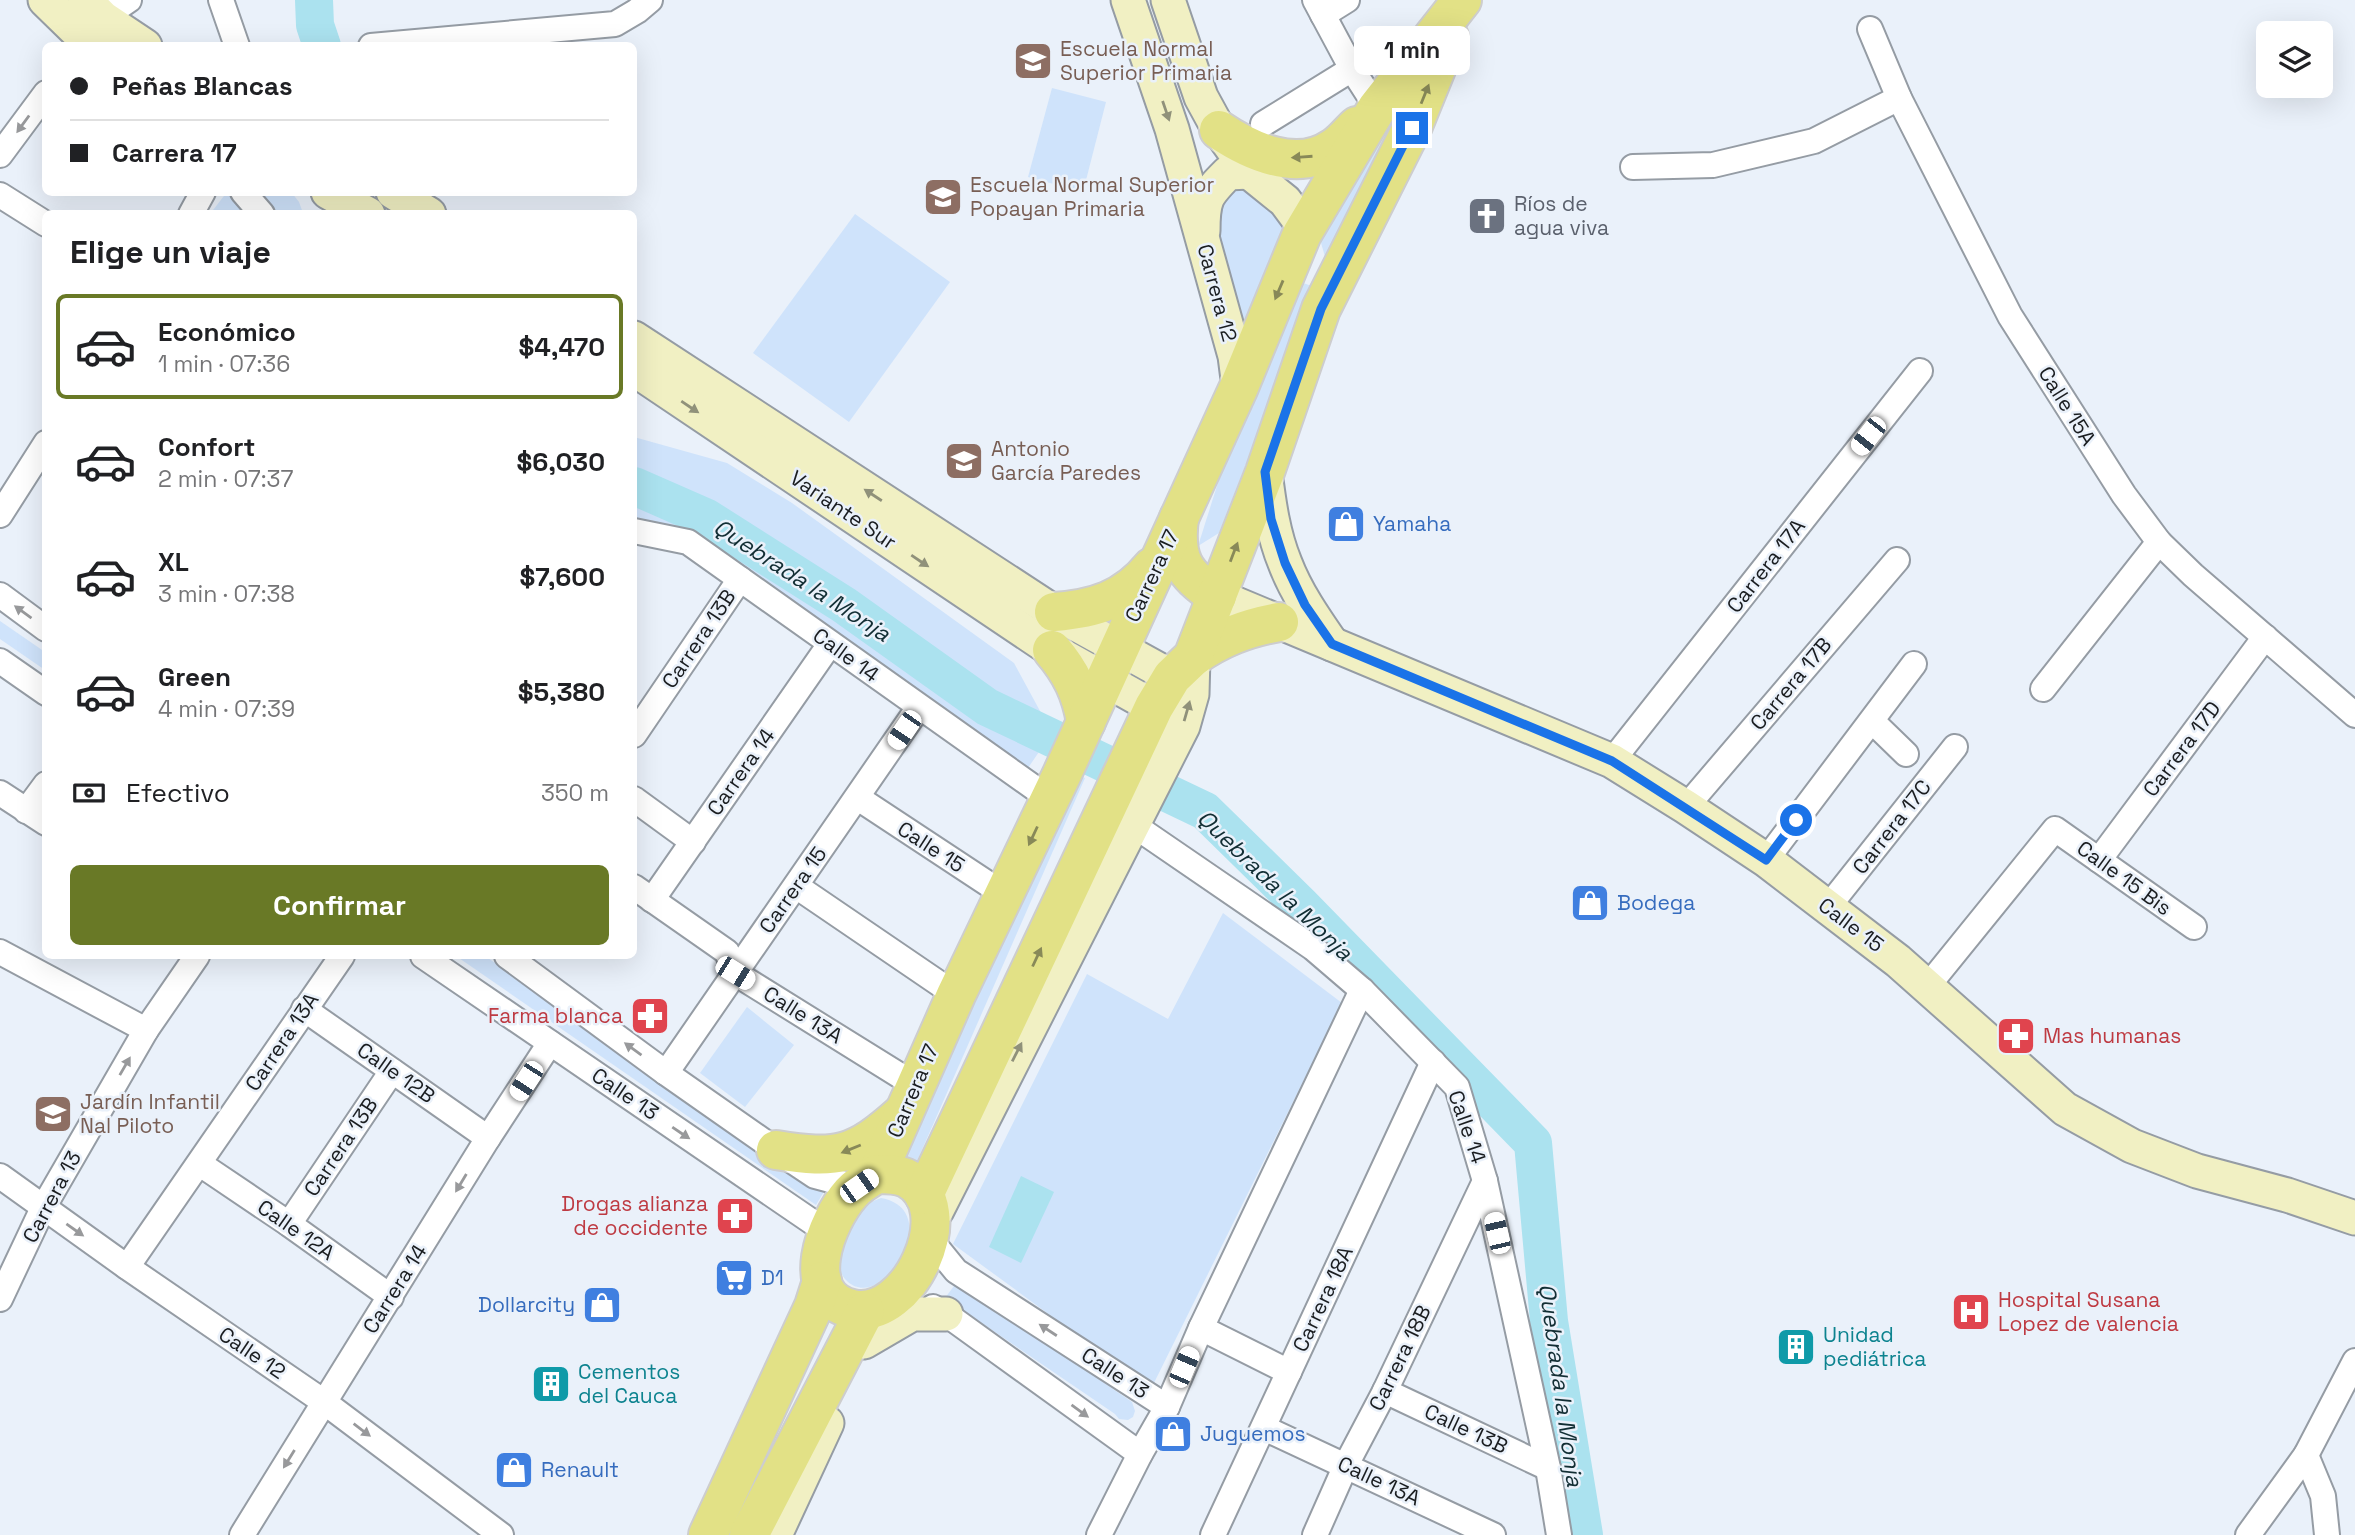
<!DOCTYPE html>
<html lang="es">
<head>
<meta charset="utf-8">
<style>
	body { margin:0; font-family:"Space Grotesk",sans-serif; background:#f2f2f2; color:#202124; height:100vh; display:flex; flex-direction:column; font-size:26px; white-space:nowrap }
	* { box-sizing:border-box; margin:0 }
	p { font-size:23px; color:#757577 }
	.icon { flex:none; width:38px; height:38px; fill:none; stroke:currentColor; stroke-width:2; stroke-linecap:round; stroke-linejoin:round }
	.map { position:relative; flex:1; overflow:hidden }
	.sheet { position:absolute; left:42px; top:210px; width:595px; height:749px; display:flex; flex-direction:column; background:#fff; border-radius:10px; box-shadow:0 7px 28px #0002 }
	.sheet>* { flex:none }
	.banner { position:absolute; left:42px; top:42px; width:595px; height:154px; border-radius:10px; box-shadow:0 7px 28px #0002; display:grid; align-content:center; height:154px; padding:0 28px; background:#fff }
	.fabs { position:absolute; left:2256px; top:21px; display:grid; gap:14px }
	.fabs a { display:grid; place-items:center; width:77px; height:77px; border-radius:10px; background:#fff; box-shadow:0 7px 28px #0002; font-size:35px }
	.end { position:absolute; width:32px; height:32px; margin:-16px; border:9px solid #1a73e8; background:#fff; box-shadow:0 0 0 4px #fff }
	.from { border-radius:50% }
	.bubble { position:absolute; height:49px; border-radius:10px; background:#fff; box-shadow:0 7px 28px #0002; font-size:23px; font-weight:800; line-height:49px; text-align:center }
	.car { position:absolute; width:21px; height:42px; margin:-21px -10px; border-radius:9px; box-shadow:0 0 5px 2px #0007; background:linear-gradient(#fff 24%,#345 0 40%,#fff 0 76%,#345 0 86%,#fff 0) }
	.banner b { display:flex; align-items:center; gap:24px; height:66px; font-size:26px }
	.banner b+b { border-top:2px solid #e0e0e0 }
	.banner i { width:18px; height:18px; background:#202124 }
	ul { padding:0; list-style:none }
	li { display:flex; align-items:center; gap:21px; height:105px; margin:0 14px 10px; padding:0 14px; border:4px solid transparent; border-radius:10px }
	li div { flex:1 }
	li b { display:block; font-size:26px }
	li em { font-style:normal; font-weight:800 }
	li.on { border-color:#697926 }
	li>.icon { width:63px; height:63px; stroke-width:1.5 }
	h2 { padding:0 28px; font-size:32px; line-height:84px }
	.pay { display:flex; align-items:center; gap:18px; height:77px; padding:0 28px; font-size:26px }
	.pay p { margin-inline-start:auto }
	.primary-button { display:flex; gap:14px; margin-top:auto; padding:14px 28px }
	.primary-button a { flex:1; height:80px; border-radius:10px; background:#697926; color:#fff; font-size:28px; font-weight:800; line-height:80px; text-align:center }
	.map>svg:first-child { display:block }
</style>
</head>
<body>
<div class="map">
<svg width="2355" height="1535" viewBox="0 0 2355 1535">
	<rect width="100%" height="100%" fill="#eaf1fa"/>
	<g fill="#cfe3fb">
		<path d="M1052,88L1106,102L1083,192L1028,177Z"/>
		<path d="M1390,104L1399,114L1328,267L1317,229Z"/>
		<path d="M1243,188L1255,191L1291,230L1240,358L1207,221L1234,190Z"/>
		<path d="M227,192L292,193L299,202L303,213L210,214Z"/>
		<path d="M855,214L950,282L849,422L753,353Z"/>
		<path d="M1300,282L1315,287L1219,533L1198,546L1240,413Z"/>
		<path d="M634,437L727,463L792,503L1014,663L1046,722L1043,746L1028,768L1010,758L935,701L748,568L697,536L634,519Z"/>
		<path d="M0,621L45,652V670L0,639Z"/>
		<path d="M1075,774L1085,778L914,1168L899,1161Z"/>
		<path d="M1223,913L1342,1003L1151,1389L953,1244L1087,974L1168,1019Z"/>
		<path d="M456,956H485L825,1190L816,1205Z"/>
		<path d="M747,1007L794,1045L745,1107L700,1073Z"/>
		<path d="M881,1198C947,1210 883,1315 847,1281C831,1266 843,1243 851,1226C853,1222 855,1216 858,1212C863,1205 873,1201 881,1198Z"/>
		<path d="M957,1282L1132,1402L1135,1411L1133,1417L1128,1420L1119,1419L1115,1414L945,1298Z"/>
	</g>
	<path fill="#abe2ef" d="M1021,1176L1054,1192L1021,1263L989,1247Z"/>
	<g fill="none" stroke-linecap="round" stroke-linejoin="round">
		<g stroke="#abe2ef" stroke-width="38">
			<path d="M314,0L315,25L322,46"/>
			<path d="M634,486L707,518L844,605L987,707L1205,811L1300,904L1533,1143L1549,1321L1584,1535"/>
		</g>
		<g stroke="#959ca4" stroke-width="28">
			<g id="street">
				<path d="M221,0L237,46"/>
				<path d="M1315,0L1352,69L1377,108"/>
				<path d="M1323,15L1347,0"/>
				<path d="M103,18L129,0"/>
				<path d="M1870,29L1899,98L2010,316L2124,495L2159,542L2193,575L2355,715"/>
				<path d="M371,46L615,24L637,11L650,0"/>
				<path d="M1263,124L1352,69"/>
				<path d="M0,155L46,93"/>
				<path d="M1633,167L1713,165L1814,141L1899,98"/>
				<path d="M243,192L262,214"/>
				<path d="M0,195L46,224"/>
				<path d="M191,214L203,192"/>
				<path d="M0,515L46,443"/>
				<path d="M634,531L688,542L1050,799"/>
				<path d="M0,595L46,629"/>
				<path d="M0,661L46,693"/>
				<path d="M2043,689L2159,542"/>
				<path d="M1872,721L1906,754"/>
				<path d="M634,735L740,579"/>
				<path d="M1612,761L1920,371"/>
				<path d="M0,793L46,823"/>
				<path d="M858,798L1005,895"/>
				<path d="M634,799L693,842"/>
				<path d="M1686,807L1897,560"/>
				<path d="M26,811L46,784"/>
				<path d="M1132,824L1313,948L1362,990L1457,1087L1485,1181L1548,1468L1559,1535"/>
				<path d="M1766,860L1914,664"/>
				<path d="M2099,860L2265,637"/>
				<path d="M796,886L956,995"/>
				<path d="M634,887L727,952L735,973L915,1085"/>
				<path d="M652,900L830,644"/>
				<path d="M1828,907L1955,747"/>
				<path d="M0,952L146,1030"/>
				<path d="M423,956L827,1232"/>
				<path d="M507,956L666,1073L776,1150L815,1176L856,1187"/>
				<path d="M1927,987L2055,829L2194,927"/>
				<path d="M304,1009L488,1138"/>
				<path d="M666,1073L919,707"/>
				<path d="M200,1164L289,1224L391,1297"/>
				<path d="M0,1176L127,1267L324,1402L501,1535"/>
				<path d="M289,1224L392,1071"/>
				<path d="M930,1239L956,1271L1167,1407"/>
				<path d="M127,1267L342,956"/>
				<path d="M0,1299L43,1208L146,1030L197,956"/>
				<path d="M933,1307L946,1314L1140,1454"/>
				<path d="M1201,1328L1289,1372"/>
				<path d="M1385,1391L1548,1468"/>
				<path d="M1264,1428L1493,1535"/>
				<path d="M2306,1455L2323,1496L2327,1535"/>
				<path d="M242,1535L488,1138L550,1043"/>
				<path d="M1099,1535L1140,1454L1167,1407L1201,1328L1362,990"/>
				<path d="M1213,1535L1433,1062"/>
				<path d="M1315,1535L1346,1465L1385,1391L1485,1181"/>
				<path d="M2248,1535L2306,1455L2355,1361"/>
			</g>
		</g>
		<g stroke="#959ca4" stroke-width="37">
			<g id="secondary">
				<path d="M45,0L85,39L95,46"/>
				<path d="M85,0L103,18L145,46"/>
				<path d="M1128,0L1172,129L1235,356L1239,387"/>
				<path d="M1168,0L1201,97L1219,130L1249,172L1285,201L1305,228"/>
				<path d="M328,192L368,214"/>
				<path d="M393,192L429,214"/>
				<path d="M1203,231C1203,199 1206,195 1228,173L1249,172"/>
				<path d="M634,338L1054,612L1172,677"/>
				<path d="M634,369L1052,650L1154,707"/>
				<path d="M1265,472C1269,503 1273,534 1285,563C1296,592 1314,618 1332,644"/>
				<path d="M1217,596L1612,761L1686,807L1766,860L1898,961L2065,1109L2132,1146L2197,1171L2287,1195L2355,1218"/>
				<path d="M937,1210L1183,726L1192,694L1193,657"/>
				<path d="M864,1342L912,1314H946"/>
				<path d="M775,1535L827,1423"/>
			</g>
		</g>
		<g stroke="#cdcdce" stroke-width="42">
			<g id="primary">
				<path d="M1219,130C1250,151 1297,173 1333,148C1342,143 1349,133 1357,126"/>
				<path d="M1179,518C1174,558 1183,575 1217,596"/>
				<path d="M1054,612C1094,609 1125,600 1152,567"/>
				<path d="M1052,650C1071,672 1081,693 1086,722"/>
				<path d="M1193,657C1220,638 1246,628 1279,622"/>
				<path d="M776,1150C838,1160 855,1156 902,1114"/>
				<path d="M877,1174L956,995L1062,774L1239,387L1302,234L1377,108L1462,0"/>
				<path d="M877,1174C887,1174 899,1174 908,1179C962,1208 909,1322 852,1309C796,1296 826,1221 851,1193C858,1185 868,1179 877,1174Z"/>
				<path d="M924,1195L1154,707L1172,677L1193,657L1265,472L1321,309L1412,128L1449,37"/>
				<path d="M708,1535L814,1306L822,1281"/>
				<path d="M749,1535L865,1311"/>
			</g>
		</g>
		<use href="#street" stroke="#fff" stroke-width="24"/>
		<use href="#secondary" stroke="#f1f0c3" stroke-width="33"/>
		<use href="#primary" stroke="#e2e186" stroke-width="38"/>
	</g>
	<defs><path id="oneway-solid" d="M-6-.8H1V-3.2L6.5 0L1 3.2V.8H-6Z" transform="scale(1.75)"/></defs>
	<g fill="#888958">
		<use href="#oneway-solid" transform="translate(1425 94) rotate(-68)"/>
		<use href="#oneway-solid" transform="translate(1302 157) rotate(176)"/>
		<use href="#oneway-solid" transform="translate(1279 290) rotate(113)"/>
		<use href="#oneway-solid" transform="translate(1234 552) rotate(-69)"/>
		<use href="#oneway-solid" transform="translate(1033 836) rotate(115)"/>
		<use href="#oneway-solid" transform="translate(1037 957) rotate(-65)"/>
		<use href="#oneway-solid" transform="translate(851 1149) rotate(158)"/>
	</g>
	<g fill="#90917a">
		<use href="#oneway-solid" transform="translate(1166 111) rotate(71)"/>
		<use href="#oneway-solid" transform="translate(690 407) rotate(34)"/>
		<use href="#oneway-solid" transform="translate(873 495) rotate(-147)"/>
		<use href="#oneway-solid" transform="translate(920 561) rotate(34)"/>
		<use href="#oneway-solid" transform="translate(1187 711) rotate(-74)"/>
		<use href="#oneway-solid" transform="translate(1017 1052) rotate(-63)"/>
	</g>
	<g fill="#98999b">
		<use href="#oneway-solid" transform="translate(23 124) rotate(126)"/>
		<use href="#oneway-solid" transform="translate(23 612) rotate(-144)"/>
		<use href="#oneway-solid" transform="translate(633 1049) rotate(-144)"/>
		<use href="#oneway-solid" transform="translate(125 1066) rotate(-60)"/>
		<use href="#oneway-solid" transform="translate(681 1133) rotate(34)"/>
		<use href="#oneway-solid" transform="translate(461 1183) rotate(121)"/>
		<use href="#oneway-solid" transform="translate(75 1230) rotate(35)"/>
		<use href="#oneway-solid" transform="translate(1048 1330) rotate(-147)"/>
		<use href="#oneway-solid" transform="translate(1080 1411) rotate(36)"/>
		<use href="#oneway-solid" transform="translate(362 1430) rotate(37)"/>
		<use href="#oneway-solid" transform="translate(289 1459) rotate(122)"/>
	</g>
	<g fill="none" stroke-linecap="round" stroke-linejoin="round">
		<path stroke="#1a73e8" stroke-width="9" d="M1412,128L1321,309L1265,472L1271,519L1285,563L1305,605L1332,644L1612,761L1766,860L1796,820"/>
	</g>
	<defs>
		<g id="school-square" transform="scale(2.0125)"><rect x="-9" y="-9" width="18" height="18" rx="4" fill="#8d6e63" stroke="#eaf1fa"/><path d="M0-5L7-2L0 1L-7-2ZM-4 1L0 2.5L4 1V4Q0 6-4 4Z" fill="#fff"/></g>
		<g id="church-square" transform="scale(2.0125)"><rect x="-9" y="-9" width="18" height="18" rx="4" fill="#6b7280" stroke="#eaf1fa"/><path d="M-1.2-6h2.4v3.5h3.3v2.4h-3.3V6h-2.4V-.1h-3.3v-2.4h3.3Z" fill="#fff"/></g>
		<g id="shop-square" transform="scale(2.0125)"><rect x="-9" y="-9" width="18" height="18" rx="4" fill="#3f7fe0" stroke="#eaf1fa"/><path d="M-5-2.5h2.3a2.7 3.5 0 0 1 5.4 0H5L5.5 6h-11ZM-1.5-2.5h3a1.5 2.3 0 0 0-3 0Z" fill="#fff"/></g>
		<g id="pharmacy-square" transform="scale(2.0125)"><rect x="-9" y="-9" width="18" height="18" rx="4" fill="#e0444e" stroke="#eaf1fa"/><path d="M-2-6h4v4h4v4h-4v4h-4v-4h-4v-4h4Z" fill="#fff"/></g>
		<g id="supermarket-square" transform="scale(2.0125)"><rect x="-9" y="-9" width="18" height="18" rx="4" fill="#3f7fe0" stroke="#eaf1fa"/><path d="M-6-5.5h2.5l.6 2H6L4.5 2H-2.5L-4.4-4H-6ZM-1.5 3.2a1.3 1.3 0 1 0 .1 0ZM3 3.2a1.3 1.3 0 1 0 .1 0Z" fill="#fff"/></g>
		<g id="hospital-square" transform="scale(2.0125)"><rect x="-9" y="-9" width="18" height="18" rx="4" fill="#e0444e" stroke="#eaf1fa"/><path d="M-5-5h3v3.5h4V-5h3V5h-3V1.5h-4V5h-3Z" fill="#fff"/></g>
		<g id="building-square" transform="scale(2.0125)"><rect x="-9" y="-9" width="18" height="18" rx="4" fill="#0f9aa8" stroke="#eaf1fa"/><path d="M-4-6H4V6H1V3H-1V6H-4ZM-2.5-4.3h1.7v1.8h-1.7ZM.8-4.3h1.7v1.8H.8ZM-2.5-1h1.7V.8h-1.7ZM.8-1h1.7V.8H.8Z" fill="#fff"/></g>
	</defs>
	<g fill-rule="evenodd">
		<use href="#school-square" x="1033" y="61"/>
		<use href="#school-square" x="943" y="197"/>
		<use href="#church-square" x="1487" y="216"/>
		<use href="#school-square" x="964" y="461"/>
		<use href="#shop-square" x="1346" y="524"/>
		<use href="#shop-square" x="1590" y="903"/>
		<use href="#pharmacy-square" x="650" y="1016"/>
		<use href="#pharmacy-square" x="2016" y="1036"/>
		<use href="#school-square" x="53" y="1114"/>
		<use href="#pharmacy-square" x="735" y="1216"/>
		<use href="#supermarket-square" x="734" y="1278"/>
		<use href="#shop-square" x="602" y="1305"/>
		<use href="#hospital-square" x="1971" y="1312"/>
		<use href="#building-square" x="1796" y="1347"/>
		<use href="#building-square" x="551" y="1384"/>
		<use href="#shop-square" x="1173" y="1434"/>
		<use href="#shop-square" x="514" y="1470"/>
	</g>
	<g text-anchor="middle" stroke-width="5" stroke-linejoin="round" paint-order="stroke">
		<g font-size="21" fill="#785e54" stroke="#eaf1fa" text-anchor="start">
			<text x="1060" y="56">Escuela Normal<tspan x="1060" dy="24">Superior Primaria</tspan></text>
			<text x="970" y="192">Escuela Normal Superior<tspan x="970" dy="24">Popayan Primaria</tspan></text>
			<text x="991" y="456">Antonio<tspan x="991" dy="24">García Paredes</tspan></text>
			<text x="80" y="1109">Jardín Infantil<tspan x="80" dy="24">Nal Piloto</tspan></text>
		</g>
		<g font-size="21" fill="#5b616d" stroke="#eaf1fa" text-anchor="start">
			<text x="1514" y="211">Ríos de<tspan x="1514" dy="24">agua viva</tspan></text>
		</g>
		<g font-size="21" fill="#1a1d20" stroke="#eaf1fa">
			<text transform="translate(1217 293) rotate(75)" y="7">Carrera 12</text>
			<text transform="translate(2067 406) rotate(58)" y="7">Calle 15A</text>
			<text transform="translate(843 510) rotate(34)" y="7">Variante Sur</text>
			<text transform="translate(1766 566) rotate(-52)" y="7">Carrera 17A</text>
			<text transform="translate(1152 576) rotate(-65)" y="7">Carrera 17</text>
			<text transform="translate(699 639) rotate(-56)" y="7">Carrera 13B</text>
			<text transform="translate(846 655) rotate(36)" y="7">Calle 14</text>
			<text transform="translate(1791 684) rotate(-50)" y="7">Carrera 17B</text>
			<text transform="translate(2182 749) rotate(-53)" y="7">Carrera 17D</text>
			<text transform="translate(741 772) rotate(-55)" y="7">Carrera 14</text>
			<text transform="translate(1892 827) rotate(-52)" y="7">Carrera 17C</text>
			<text transform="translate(931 847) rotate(33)" y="7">Calle 15</text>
			<text transform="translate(2124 878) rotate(36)" y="7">Calle 15 Bis</text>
			<text transform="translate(793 890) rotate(-55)" y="7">Carrera 15</text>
			<text transform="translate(1851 925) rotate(37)" y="7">Calle 15</text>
			<text transform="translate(803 1015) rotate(32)" y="7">Calle 13A</text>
			<text transform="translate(282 1042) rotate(-56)" y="7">Carrera 13A</text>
			<text transform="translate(396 1073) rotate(35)" y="7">Calle 12B</text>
			<text transform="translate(913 1091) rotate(-67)" y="7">Carrera 17</text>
			<text transform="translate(625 1094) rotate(34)" y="7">Calle 13</text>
			<text transform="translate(1467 1127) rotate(71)" y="7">Calle 14</text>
			<text transform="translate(341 1147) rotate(-56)" y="7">Carrera 13B</text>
			<text transform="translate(52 1197) rotate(-62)" y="7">Carrera 13</text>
			<text transform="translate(296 1230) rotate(35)" y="7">Calle 12A</text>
			<text transform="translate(395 1289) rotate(-58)" y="7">Carrera 14</text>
			<text transform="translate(1323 1299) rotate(-65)" y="7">Carrera 18A</text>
			<text transform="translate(252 1353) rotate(34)" y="7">Calle 12</text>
			<text transform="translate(1400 1358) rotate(-64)" y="7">Carrera 18B</text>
			<text transform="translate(1115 1373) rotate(33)" y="7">Calle 13</text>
			<text transform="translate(1466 1429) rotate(25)" y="7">Calle 13B</text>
			<text transform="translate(1379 1481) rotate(25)" y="7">Calle 13A</text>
		</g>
		<g font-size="21" fill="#366cbe" stroke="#eaf1fa" text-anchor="start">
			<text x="1373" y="531">Yamaha</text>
			<text x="1617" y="910">Bodega</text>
			<text x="761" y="1285">D1</text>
			<text x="575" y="1312" text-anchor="end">Dollarcity</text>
			<text x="1200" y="1441">Juguemos</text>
			<text x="541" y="1477">Renault</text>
		</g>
		<g font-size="21" fill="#be3a42" stroke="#eaf1fa" text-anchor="end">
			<text x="623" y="1023">Farma blanca</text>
			<text x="2043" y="1043" text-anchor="start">Mas humanas</text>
			<text x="708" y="1211">Drogas alianza<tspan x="708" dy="24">de occidente</tspan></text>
			<text x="1998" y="1307" text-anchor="start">Hospital Susana<tspan x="1998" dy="24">Lopez de valencia</tspan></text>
		</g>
		<g font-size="21" fill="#0d838f" stroke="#eaf1fa" text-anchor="start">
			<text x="1823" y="1342">Unidad<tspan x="1823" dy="24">pediátrica</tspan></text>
			<text x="578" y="1379">Cementos<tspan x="578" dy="24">del Cauca</tspan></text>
		</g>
		<g font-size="23" font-style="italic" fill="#122e34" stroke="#eaf1fa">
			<text transform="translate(802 580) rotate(33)" y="8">Quebrada la Monja</text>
			<text transform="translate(1275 885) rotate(44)" y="8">Quebrada la Monja</text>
			<text transform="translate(1561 1385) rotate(82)" y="8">Quebrada la Monja</text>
		</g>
	</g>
</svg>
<div class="fabs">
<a><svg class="icon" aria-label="layers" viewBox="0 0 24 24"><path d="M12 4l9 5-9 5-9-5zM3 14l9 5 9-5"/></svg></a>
</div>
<i class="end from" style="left:1796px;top:820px"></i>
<i class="end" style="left:1412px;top:128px"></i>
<div class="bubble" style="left:1354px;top:26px;width:116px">1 min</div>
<i class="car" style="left:1868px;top:436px;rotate:218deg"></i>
<i class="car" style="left:904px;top:730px;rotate:214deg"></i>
<i class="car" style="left:735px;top:973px;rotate:122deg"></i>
<i class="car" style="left:526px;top:1081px;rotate:213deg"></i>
<i class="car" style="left:859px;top:1186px;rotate:55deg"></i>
<i class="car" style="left:1497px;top:1233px;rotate:347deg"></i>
<i class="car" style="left:1184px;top:1367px;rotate:23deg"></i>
<div class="banner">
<b><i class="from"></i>Peñas Blancas</b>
<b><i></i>Carrera 17</b>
</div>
<section class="sheet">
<h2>Elige un viaje</h2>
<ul>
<li class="on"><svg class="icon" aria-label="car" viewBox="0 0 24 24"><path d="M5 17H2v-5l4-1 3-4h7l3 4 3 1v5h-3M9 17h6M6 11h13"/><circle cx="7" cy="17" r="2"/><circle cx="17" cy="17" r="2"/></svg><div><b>Económico</b><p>1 min · 07:36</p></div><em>$4,470</em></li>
<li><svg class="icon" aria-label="car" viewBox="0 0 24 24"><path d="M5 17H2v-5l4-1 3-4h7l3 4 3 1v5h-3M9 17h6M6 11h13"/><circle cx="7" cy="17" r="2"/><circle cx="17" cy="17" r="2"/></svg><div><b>Confort</b><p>2 min · 07:37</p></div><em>$6,030</em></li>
<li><svg class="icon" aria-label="car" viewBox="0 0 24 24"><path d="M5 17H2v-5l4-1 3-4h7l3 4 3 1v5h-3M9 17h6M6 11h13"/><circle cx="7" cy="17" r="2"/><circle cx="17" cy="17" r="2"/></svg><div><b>XL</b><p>3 min · 07:38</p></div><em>$7,600</em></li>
<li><svg class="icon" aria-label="car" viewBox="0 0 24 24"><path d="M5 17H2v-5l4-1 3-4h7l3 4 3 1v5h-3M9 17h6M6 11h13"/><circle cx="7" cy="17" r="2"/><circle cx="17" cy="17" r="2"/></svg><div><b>Green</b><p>4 min · 07:39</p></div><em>$5,380</em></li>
</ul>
<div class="pay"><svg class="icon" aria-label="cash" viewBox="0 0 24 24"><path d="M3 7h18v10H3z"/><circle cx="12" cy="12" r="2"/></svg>Efectivo<p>350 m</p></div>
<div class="primary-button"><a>Confirmar</a></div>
</section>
</div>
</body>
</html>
